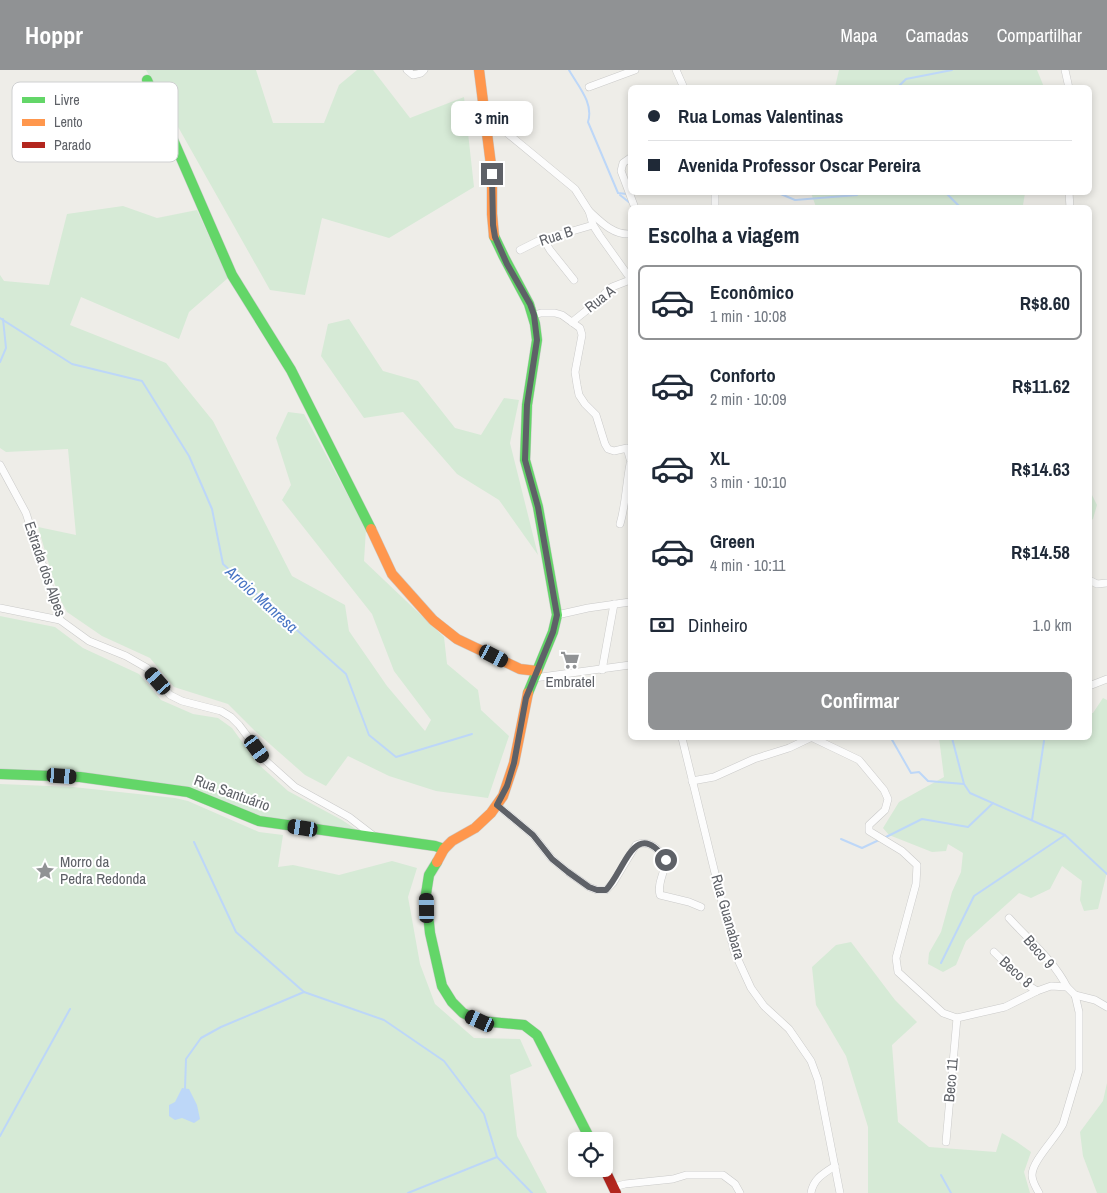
<!DOCTYPE html>
<html lang="pt">
<head>
<meta charset="utf-8">
<style>
	body { margin:0; font-family:"Archivo Narrow",sans-serif; background:#f2f2f3; color:#1f2937; height:100vh; display:flex; flex-direction:column; font-size:19px; white-space:nowrap }
	* { box-sizing:border-box; margin:0 }
	p { font-size:16px; color:#747a83 }
	.icon { flex:none; width:28px; height:28px; fill:none; stroke:currentColor; stroke-width:2; stroke-linecap:round; stroke-linejoin:round }
	.map { position:relative; flex:1; overflow:hidden }
	.sheet { position:absolute; left:628px; top:135px; width:464px; height:535px; display:flex; flex-direction:column; background:#fff; border-radius:8px; box-shadow:0 2px 8px #0003 }
	.sheet>* { flex:none }
	.hud { position:absolute; left:628px; top:15px; width:464px; height:110px; border-radius:8px; box-shadow:0 2px 8px #0003; display:grid; align-content:center; height:110px; padding:0 20px; background:#fff }
	.buttons { position:absolute; left:568px; top:1062px; display:grid; gap:10px }
	.buttons a { display:grid; place-items:center; width:45px; height:45px; border-radius:8px; background:#fff; box-shadow:0 2px 8px #0003; font-size:25px }
	.end { position:absolute; width:22px; height:22px; margin:-11px; border:6px solid #5e6167; background:#fff; box-shadow:0 0 0 2px #fff }
	.from { border-radius:50% }
	.bubble { position:absolute; height:35px; border-radius:8px; background:#fff; box-shadow:0 2px 8px #0003; font-size:16px; font-weight:800; line-height:35px; text-align:center }
	.car { position:absolute; width:15px; height:30px; margin:-15px -8px; border-radius:6px; box-shadow:0 0 4px 1px #0007; background:linear-gradient(#222 24%,#8ab4d8 0 40%,#222 0 76%,#8ab4d8 0 86%,#222 0) }
	.hud b { display:flex; align-items:center; gap:18px; height:48px; font-size:19px }
	.hud b+b { border-top:1px solid #e0e1e3 }
	.hud i { width:12px; height:12px; background:#1f2937 }
	ul { padding:0; list-style:none }
	li { display:flex; align-items:center; gap:15px; height:75px; margin:0 10px 8px; padding:0 10px; border:2px solid transparent; border-radius:8px }
	li div { flex:1 }
	li b { display:block; font-size:19px }
	li em { font-style:normal; font-weight:800 }
	li.active { border-color:#909294 }
	li>.icon { width:45px; height:45px; stroke-width:1.5 }
	h2 { padding:0 20px; font-size:22px; line-height:60px }
	.pay { display:flex; align-items:center; gap:12px; height:55px; padding:0 20px; font-size:19px }
	.pay p { margin-inline-start:auto }
	.button { display:flex; gap:10px; margin-top:auto; padding:10px 20px }
	.button a { flex:1; height:58px; border-radius:8px; background:#909294; color:#fff; font-size:20px; font-weight:800; line-height:58px; text-align:center }
	header { display:flex; align-items:center; gap:30px; box-sizing:border-box; height:70px; padding:0 25px; background:#909294; color:#fff }
	header strong { font-size:24px }
	nav { display:flex; gap:28px; margin-inline-start:auto; font-size:18px }
	.map>svg:first-child { display:block }
</style>
</head>
<body>
<header>
<strong>Hoppr</strong>
<nav><a>Mapa</a><a>Camadas</a><a>Compartilhar</a></nav>
</header>
<div class="map">
<svg width="1107" height="1123" viewBox="0 0 1107 1123">
	<rect width="100%" height="100%" fill="#eeede8"/>
	<g fill="#d6ead6">
		<path d="M146,0H256L273,53H324L339,15L357,0H373L410,48L464,27L474,117L389,168L322,148L305,225L270,220Z"/>
		<path d="M839,0H1037L1044,17H835Z"/>
		<path d="M811,123V122L1025,123L1023,135L1020,138L816,137Z"/>
		<path d="M123,136L157,148L197,140L228,208L189,242L179,269L81,227L70,255L166,293L213,351L292,506L345,535L349,561L387,616L425,661L431,650L394,601L372,544L282,430L291,415L276,368L288,342L304,344L366,459L364,491L444,567L447,594L478,620L481,640L509,666L488,728L436,721L389,706L348,686L326,716L305,705L255,661L228,634L174,617L150,588L102,566L67,542L58,525L38,457L76,465L68,379L6,382L0,378V205L4,211L49,215L67,144Z"/>
		<path d="M349,249L383,301L418,311L455,358L481,365L504,328L519,330L510,373L538,485L499,430L457,404L403,342L364,348L321,286L328,254Z"/>
		<path d="M1089,419L1097,435L1093,449L1089,452Z"/>
		<path d="M0,546L55,557L83,578L139,604L161,630L193,644L218,648L232,658L258,694L288,721L342,750L357,760L261,748L192,718L0,700Z"/>
		<path d="M1103,628L1107,630V802L1098,839L1084,841L1080,830L1082,811L1062,796L1050,819L1031,828L1019,823L966,871L956,895L943,902L928,894L929,883L941,862L952,822L961,802L963,783L948,774L946,781L932,782L889,765L883,758L899,732L944,707L939,668H1089V643H1093Z"/>
		<path d="M0,714L73,717L175,728L188,731L259,762L283,765L278,797L293,795L339,805L392,791L417,798L408,827L420,894L435,934L474,968L520,969L532,996L510,1005L517,1066L547,1123H0Z"/>
		<path d="M851,872L895,930L917,952L892,975L898,1052L929,1077L996,1082L1002,1063L1017,1072L1031,1082L1024,1102L1030,1123H868V1057L846,986L816,935L812,897L836,875Z"/>
		<path d="M1107,1013V1123H1097L1083,1086L1080,1062L1103,1031Z"/>
	</g>
	<path fill="#bdd7f8" d="M182,1018L189,1019L197,1035L200,1049L194,1053L182,1048L175,1050L169,1046V1035L175,1032Z"/>
	<g fill="none" stroke-linecap="round" stroke-linejoin="round">
		<g stroke="#bdd7f8" stroke-width="2">
			<path d="M569,0C578,16 594,33 588,52L618,123L627,124"/>
			<path d="M897,18L906,9L952,0"/>
			<path d="M776,122L795,130L857,125"/>
			<path d="M945,122L961,138"/>
			<path d="M631,124L638,122"/>
			<path d="M863,124L880,122"/>
			<path d="M620,125L630,133"/>
			<path d="M0,248L72,294L142,311L189,386L212,439L223,494L346,604L369,665L396,687L472,664"/>
			<path d="M0,292L6,278L3,249"/>
			<path d="M891,668L911,703L919,702L928,711L964,714L970,723L1065,765L1107,804"/>
			<path d="M952,668L964,714"/>
			<path d="M1032,750L1044,671"/>
			<path d="M884,768L922,749L968,757L993,733"/>
			<path d="M841,769L862,778L879,770"/>
			<path d="M194,772L236,862L304,922L384,950L444,991L484,1044L497,1087L532,1123"/>
			<path d="M941,893L974,826L1065,765"/>
			<path d="M185,1019L186,989L201,968L221,957L304,922"/>
			<path d="M0,1066L70,939"/>
			<path d="M941,1105L951,1123"/>
			<path d="M408,1123L497,1087"/>
		</g>
		<g stroke="#cacac9" stroke-width="8">
			<g id="street">
				<path d="M407,0L413,5L421,3L424,0"/>
				<path d="M676,0L684,18"/>
				<path d="M1065,0L1069,18"/>
				<path d="M589,17L635,0"/>
				<path d="M484,32L507,63L575,119L589,141L593,155L600,166L630,208"/>
				<path d="M630,88L623,93L621,101L635,138"/>
				<path d="M1069,122L1070,138"/>
				<path d="M715,138V122"/>
				<path d="M589,141C601,152 613,165 630,164"/>
				<path d="M544,170L550,180L574,210"/>
				<path d="M520,180L538,171L593,155"/>
				<path d="M534,245L541,243H555L562,245L580,258L582,265L575,302L577,315L579,325L585,334L596,345L605,374L608,379L614,381L627,378L630,389"/>
				<path d="M572,252L602,228L605,223L612,217L630,210"/>
				<path d="M0,395L26,443L60,550L89,571L126,586L147,598L170,625L182,631L221,641L231,647L239,655L266,691L295,717L349,747L375,767"/>
				<path d="M620,454C626,434 626,414 630,394"/>
				<path d="M1089,510L1097,514L1107,513"/>
				<path d="M0,538L60,550"/>
				<path d="M557,545L588,538L630,532"/>
				<path d="M602,600L614,534"/>
				<path d="M534,608L630,595"/>
				<path d="M1089,616L1107,609"/>
				<path d="M682,668L734,881L751,918L764,936L789,959L811,991L818,1010L840,1123"/>
				<path d="M813,668L859,690L884,720L888,729L885,740L869,755V761L902,781L917,795L916,814L896,888L898,902L943,943L957,948L1005,937L1037,921L1051,916L1067,917L1075,925L1079,942V1000L1063,1054C1056,1068 1032,1091 1032,1105C1032,1112 1036,1117 1039,1123"/>
				<path d="M692,711L714,707L754,689L789,678L810,668"/>
				<path d="M497,735L533,765L552,789L568,802L589,817L597,820H606L613,813L636,775C649,769 658,779 666,789C665,803 657,812 660,825L689,832L701,837"/>
				<path d="M1009,848C1029,870 1054,891 1067,917"/>
				<path d="M994,882L1029,916L1037,921"/>
				<path d="M1075,925L1095,930L1107,937"/>
				<path d="M946,1072L957,948"/>
				<path d="M614,1117L625,1114L673,1109L686,1105H723L735,1114L740,1123"/>
				<path d="M811,1123C813,1109 824,1103 835,1096"/>
			</g>
		</g>
		<g stroke="#cbcbca" stroke-width="11">
			<g id="fast">
				<path d="M147,10L232,205L291,300L371,459"/>
				<path d="M494,166L504,187L529,234L535,254L537,270L527,335L525,390L538,437L557,545L553,562L528,623"/>
				<path d="M0,704L80,707L188,722L259,751L435,776L444,779"/>
				<path d="M437,792L429,805L426,824L430,863L442,916L452,932L463,943L480,951L524,955L537,965L591,1071"/>
			</g>
		</g>
		<g stroke="#cbcbca" stroke-width="11">
			<g id="slow">
				<path d="M479,0L492,103V144L494,166"/>
				<path d="M371,459L392,504L433,550L457,569L520,599L537,601"/>
				<path d="M437,792L444,779L452,771L475,758L491,743L503,726L514,693L528,623"/>
			</g>
		</g>
		<g stroke="#cbcbca" stroke-width="11">
			<path id="jam" d="M604,1098L616,1123"/>
		</g>
		<use href="#street" stroke="#fcfcfc" stroke-width="7"/>
		<use href="#fast" stroke="#63d668" stroke-width="10"/>
		<use href="#slow" stroke="#ff974d" stroke-width="10"/>
		<use href="#jam" stroke="#b3261e" stroke-width="10"/>
	</g>
	<g fill="none" stroke-linecap="round" stroke-linejoin="round">
		<path stroke="#5e6167" stroke-width="6" d="M492,104L493,155L495,167L507,194L530,234L534,245L537,270L527,335L525,390L538,437L557,545L553,562L526,628L514,693L507,716L497,735L533,765L552,789L568,802L589,817L597,820H606C625,800 635,746 666,790"/>
	</g>
	<defs>
		<g id="supermarket-bare" transform="scale(1.5)"><path d="M-6-5.5h2.5l.6 2H6L4.5 2H-2.5L-4.4-4H-6ZM-1.5 3.2a1.3 1.3 0 1 0 .1 0ZM3 3.2a1.3 1.3 0 1 0 .1 0Z" fill="#909294" stroke="#fff" stroke-width="2.5" paint-order="stroke"/></g>
		<g id="sight-bare" transform="scale(1.5)"><path d="M0-6L1.8-2.2L6-1.7L2.9 1.2L3.7 5.4L0 3.3L-3.7 5.4L-2.9 1.2L-6-1.7L-1.8-2.2Z" fill="#909294" stroke="#fff" stroke-width="2.5" paint-order="stroke"/></g>
	</defs>
	<g fill-rule="evenodd">
		<use href="#supermarket-bare" x="570" y="590"/>
		<use href="#sight-bare" x="45" y="801"/>
	</g>
	<g text-anchor="middle" stroke-width="4" stroke-linejoin="round" paint-order="stroke">
		<g font-size="15" fill="#5e6167" stroke="#fff">
			<text transform="translate(556 166) rotate(-18)" y="5">Rua B</text>
			<text transform="translate(600 229) rotate(-38)" y="5">Rua A</text>
			<text transform="translate(45 499) rotate(71)" y="5">Estrada dos Alpes</text>
			<text transform="translate(232 723) rotate(20)" y="5">Rua Santuário</text>
			<text transform="translate(728 847) rotate(74)" y="5">Rua Guanabara</text>
			<text transform="translate(1039 882) rotate(49)" y="5">Beco 9</text>
			<text transform="translate(1016 902) rotate(42)" y="5">Beco 8</text>
			<text transform="translate(951 1010) rotate(-85)" y="5">Beco 11</text>
		</g>
		<g font-size="15" fill="#5e6167" stroke="#fff">
			<text x="570" y="617">Embratel</text>
			<text x="60" y="797" text-anchor="start">Morro da<tspan x="60" dy="17">Pedra Redonda</tspan></text>
		</g>
		<g font-size="16" font-style="italic" fill="#4875c4" stroke="#fff">
			<text transform="translate(262 529) rotate(42)" y="6">Arroio Manresa</text>
		</g>
	</g>
	<rect x="12" y="12" width="166" height="80" rx="8" fill="#fff" stroke="#cfd0d1" stroke-width="1"/>
	<rect x="22" y="27" width="23" height="6" fill="#63d668"/>
	<rect x="22" y="49" width="23" height="7" fill="#ff974d"/>
	<rect x="22" y="72" width="23" height="6" fill="#b3261e"/>
	<g font-size="14" fill="#5e6167">
		<text x="54" y="35">Livre</text>
		<text x="54" y="57">Lento</text>
		<text x="54" y="80">Parado</text>
	</g>
</svg>
<div class="buttons">
<a><svg class="icon" aria-label="locate" viewBox="0 0 24 24"><circle cx="12" cy="12" r="6"/><path d="M12 2v4M12 18v4M2 12h4M18 12h4"/></svg></a>
</div>
<i class="end from" style="left:666px;top:790px"></i>
<i class="end" style="left:492px;top:104px"></i>
<div class="bubble" style="left:451px;top:31px;width:82px">3 min</div>
<i class="car" style="left:494px;top:586px;rotate:117deg"></i>
<i class="car" style="left:158px;top:611px;rotate:319deg"></i>
<i class="car" style="left:257px;top:679px;rotate:144deg"></i>
<i class="car" style="left:62px;top:706px;rotate:94deg"></i>
<i class="car" style="left:303px;top:758px;rotate:279deg"></i>
<i class="car" style="left:427px;top:838px;rotate:359deg"></i>
<i class="car" style="left:480px;top:951px;rotate:295deg"></i>
<div class="hud">
<b><i class="from"></i>Rua Lomas Valentinas</b>
<b><i></i>Avenida Professor Oscar Pereira</b>
</div>
<section class="sheet">
<h2>Escolha a viagem</h2>
<ul>
<li class="active"><svg class="icon" aria-label="car" viewBox="0 0 24 24"><path d="M5 17H2v-5l4-1 3-4h7l3 4 3 1v5h-3M9 17h6M6 11h13"/><circle cx="7" cy="17" r="2"/><circle cx="17" cy="17" r="2"/></svg><div><b>Econômico</b><p>1 min · 10:08</p></div><em>R$8.60</em></li>
<li><svg class="icon" aria-label="car" viewBox="0 0 24 24"><path d="M5 17H2v-5l4-1 3-4h7l3 4 3 1v5h-3M9 17h6M6 11h13"/><circle cx="7" cy="17" r="2"/><circle cx="17" cy="17" r="2"/></svg><div><b>Conforto</b><p>2 min · 10:09</p></div><em>R$11.62</em></li>
<li><svg class="icon" aria-label="car" viewBox="0 0 24 24"><path d="M5 17H2v-5l4-1 3-4h7l3 4 3 1v5h-3M9 17h6M6 11h13"/><circle cx="7" cy="17" r="2"/><circle cx="17" cy="17" r="2"/></svg><div><b>XL</b><p>3 min · 10:10</p></div><em>R$14.63</em></li>
<li><svg class="icon" aria-label="car" viewBox="0 0 24 24"><path d="M5 17H2v-5l4-1 3-4h7l3 4 3 1v5h-3M9 17h6M6 11h13"/><circle cx="7" cy="17" r="2"/><circle cx="17" cy="17" r="2"/></svg><div><b>Green</b><p>4 min · 10:11</p></div><em>R$14.58</em></li>
</ul>
<div class="pay"><svg class="icon" aria-label="cash" viewBox="0 0 24 24"><path d="M3 7h18v10H3z"/><circle cx="12" cy="12" r="2"/></svg>Dinheiro<p>1.0 km</p></div>
<div class="button"><a>Confirmar</a></div>
</section>
</div>
</body>
</html>
